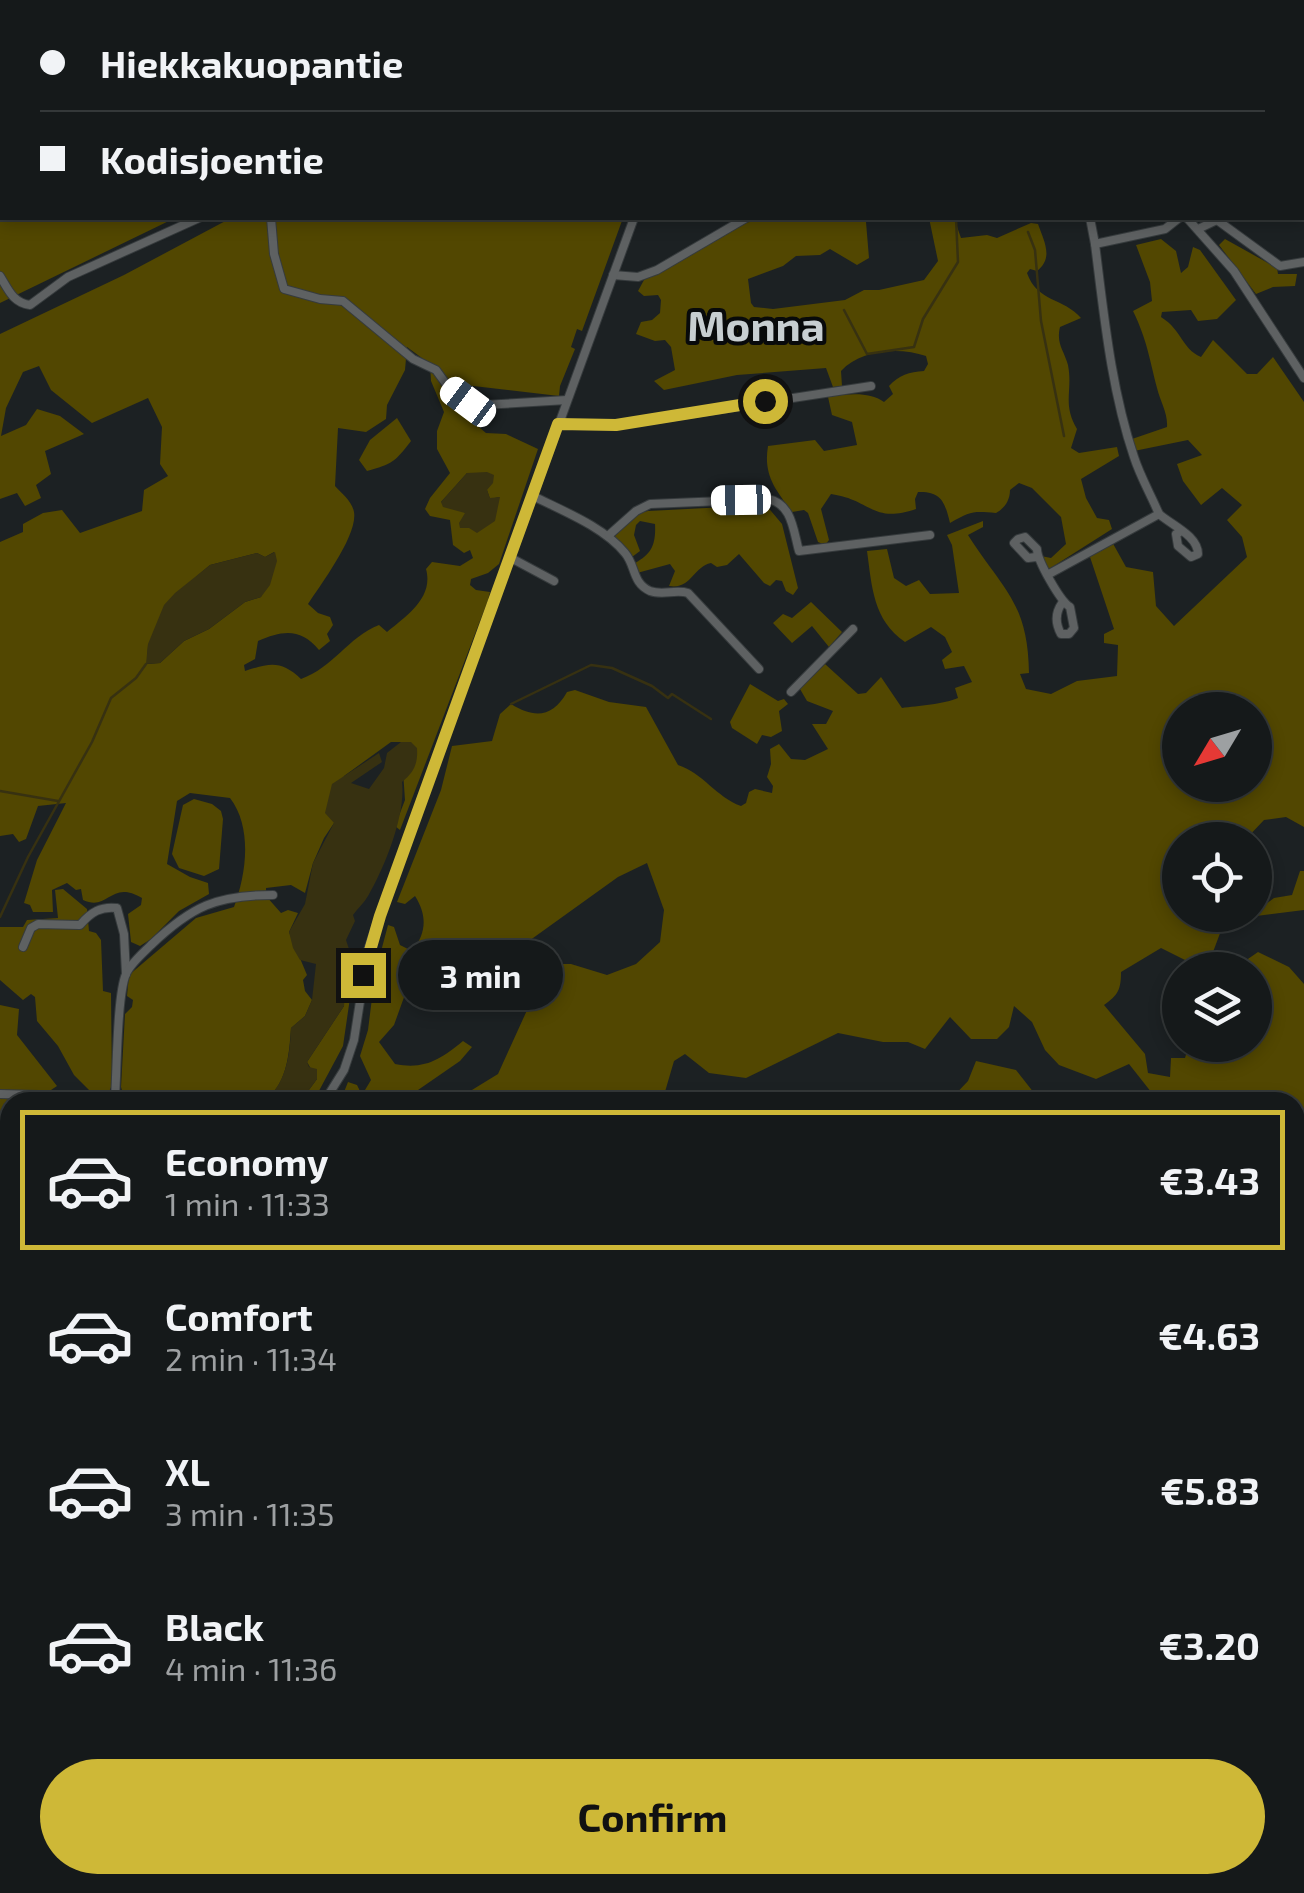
<!DOCTYPE html>
<html lang="en">
<head>
<meta charset="utf-8">
<style>
	body { margin:0; font-family:"Exo 2",sans-serif; background:#222627; color:#f1f3f6; height:100vh; display:flex; flex-direction:column; font-size:38px; white-space:nowrap }
	* { box-sizing:border-box; margin:0 }
	p { font-size:32px; color:#9da0a2 }
	.icon { flex:none; width:55px; height:55px; fill:none; stroke:currentColor; stroke-width:2; stroke-linecap:round; stroke-linejoin:round }
	.map { position:relative; flex:1; overflow:hidden }
	.drawer { position:absolute; left:0px; top:1092px; width:1305px; height:802px; display:flex; flex-direction:column; background:#15191a; border-radius:30px 30px 0 0; box-shadow:0 5px 15px #0003,0 0 0 2px #343839 }
	.drawer>* { flex:none }
	.top-card { position:absolute; left:0px; top:0px; width:1305px; height:220px; box-shadow:0 5px 15px #0003,0 0 0 2px #343839; display:grid; align-content:center; height:220px; padding:0 40px; background:#15191a }
	.needle { width:65px; rotate:232deg }
	.fabs { position:absolute; left:1162px; top:692px; display:grid; gap:20px }
	.fabs a { display:grid; place-items:center; width:110px; height:110px; border-radius:50%; background:#15191a; box-shadow:0 5px 15px #0003,0 0 0 2px #343839; font-size:50px }
	.end { position:absolute; width:45px; height:45px; margin:-22px; border:12px solid #ceb837; background:#111; box-shadow:0 0 0 5px #111 }
	.from { border-radius:50% }
	.bubble { position:absolute; height:70px; border-radius:35px; background:#15191a; box-shadow:0 5px 15px #0003,0 0 0 2px #343839; font-size:32px; font-weight:700; line-height:70px; text-align:center }
	.car { position:absolute; width:30px; height:60px; margin:-30px -15px; border-radius:12px; box-shadow:0 0 8px 2px #0007; background:linear-gradient(#fff 24%,#345 0 40%,#fff 0 76%,#345 0 86%,#fff 0) }
	.top-card b { display:flex; align-items:center; gap:35px; height:95px; font-size:38px }
	.top-card b+b { border-top:2px solid #343839 }
	.top-card i { width:25px; height:25px; background:#f1f3f6 }
	ul { padding:18px 0 0; list-style:none }
	li { display:flex; align-items:center; gap:30px; height:140px; margin:0 20px 15px; padding:0 20px; border:5px solid transparent; border-radius:0px }
	li div { flex:1 }
	li b { display:block; font-size:38px }
	li em { font-style:normal; font-weight:700 }
	li.current { border-color:#ceb837 }
	li>.icon { width:90px; height:90px; stroke-width:1.5 }
	.primary-button { display:flex; gap:20px; margin-top:auto; padding:20px 40px }
	.primary-button a { flex:1; height:115px; border-radius:60px; background:#ceb837; color:#111; font-size:40px; font-weight:700; line-height:115px; text-align:center }
	.map>svg:first-child { display:block }
</style>
</head>
<body>
<div class="map">
<svg width="1304" height="1893" viewBox="0 0 1304 1893">
	<rect width="100%" height="100%" fill="#1c2123"/>
	<g fill="#524701" fill-rule="evenodd">
		<path d="M0,0H478L2,2V218H175L0,303Z"/>
		<path d="M231,218H623L582,331L577,329L571,347L575,349L560,386L559,396L456,384V408L486,433L506,434L538,449L499,564L488,573L471,579L470,585L476,590L490,592L488,600L400,830L395,826L405,800L401,742H391L344,776L334,823L324,838L313,863L305,893L291,885L266,888V896L281,913L288,910L298,913L289,932L307,975L303,980L305,991L312,1000L305,1016L291,1028C289,1056 287,1086 262,1102H125L121,1087L125,1014L132,1007L133,1000L127,996L129,975L196,918L234,907C246,875 253,828 230,798L190,793L177,801L167,864L190,877L208,883L209,894L179,911L151,939L140,946L131,942L128,914L141,905L142,898C110,879 109,912 83,900L81,889L76,890L67,883L52,890L53,912H33L30,905L24,903L37,860L66,803L38,806L26,839L19,842L13,834L0,836V542L23,532V524L43,513L62,510L80,533L142,511L144,490L168,476L160,464L162,427L148,398L92,423L51,390L39,366L23,372L6,408L1,436L26,425L37,409L60,416L84,434L45,451L51,474L36,485L41,498L25,506L17,493L0,499V334L124,275ZM407,347L430,364L431,381L444,412L437,431V449L450,473L430,498L425,509L430,516L450,520L453,545L464,553L470,550L473,558L460,566L432,562L426,569C434,598 406,616 387,632L379,625C347,638 334,667 301,679C281,660 270,663 245,671L244,665L255,659L258,641C283,630 301,628 319,650L330,641L327,634L333,625L330,617L318,613L308,604C321,584 358,535 354,512C352,501 342,494 335,486L338,428L366,432L386,419L387,405L405,370ZM467,473L487,490L490,499L500,497L466,513L441,502ZM274,552L261,597L245,602L209,629L184,641L160,663L147,664L148,645L197,576L210,565L257,553L265,557Z"/>
		<path d="M773,218H872L866,222L869,258L857,265L830,249L820,255L796,256L783,266L748,279L751,303L754,307L773,309L845,300L864,290H879L924,280L938,261L929,218H954L961,238L987,235L997,238L1031,223L1038,224C1044,241 1054,258 1037,271L1030,269L1027,273C1037,302 1064,298 1081,318L1060,327C1056,344 1064,350 1068,365C1073,391 1062,404 1077,429L1071,448L1079,453L1117,447L1119,456L1081,479L1086,498L1097,518L1109,520L1112,529L1049,569L1042,566L1041,556L1051,558L1066,544L1061,517L1032,488L1019,483L1010,490C1010,500 1005,508 996,513C973,511 971,511 950,523C945,503 942,491 918,492L915,499L916,509C872,524 872,500 831,494L821,509L829,540L825,545L818,542L808,513L804,510L792,512C776,490 763,476 768,446L815,440L824,451L857,445L852,422L832,415L828,397C847,394 869,391 884,402L893,394L889,386C899,375 909,372 924,371L928,364L926,356C900,347 861,349 841,371L842,386L833,387L826,368L737,375L664,390L654,381L675,370L671,347L665,340L655,341L636,334L641,322L652,320L660,313L661,300L658,295L644,296L638,291L644,280L744,223Z"/>
		<path d="M1161,239L1176,251L1181,273L1188,267L1193,247L1200,250L1236,300L1217,319L1198,321L1191,310L1162,312L1161,317C1183,331 1181,348 1201,357L1213,340L1247,374H1257L1273,357L1304,402V827L1286,817L1264,820L1245,840H1180V915H1255V891L1266,904L1274,898L1292,895L1300,871H1304V910L1225,920L1213,952L1222,966L1245,961L1258,952L1289,967L1304,984V1177L1296,1195L1295,1102H1159L1129,1064L1096,1079L1059,1065L1045,1050L1032,1022L1014,1006L1009,1027L997,1039H971L950,1017L925,1049L908,1042H883L838,1033L746,1078L709,1073L685,1054L674,1061L662,1102H340L348,1082L357,1085L360,1091L365,1090L371,1080L360,1056L368,1030L375,974L388,925L394,927L400,945L412,951C427,933 427,915 415,896L405,904L397,902L441,790L452,746L492,741L500,714L511,704C535,719 553,717 567,692L575,690L609,702L646,707L678,765C703,773 716,797 741,806L746,803L749,792L755,789L772,793L773,786L767,777L771,764L770,749L779,744L791,759L805,760L828,749L812,724H826L833,711L807,701L800,689L825,664L858,694L866,693L881,677L902,708C917,706 945,704 958,698L955,688L972,682L964,666L945,669L942,660L952,652L945,637L931,627L905,642C873,620 872,587 867,551L887,549L894,578L906,586L919,580L930,594L959,593L952,545L947,535L983,521V527L968,535C1003,590 1028,602 1029,673L1020,674L1026,689L1051,694L1077,681L1117,676L1118,645L1104,643V634L1114,629L1089,554L1111,540L1126,567L1153,572L1156,606L1174,626L1247,557L1242,537L1227,520L1242,505L1222,488L1201,505L1183,481L1177,464L1202,455L1188,440L1134,451L1132,439L1167,427C1168,413 1160,401 1157,388C1149,357 1147,340 1133,311L1152,301L1150,282L1136,245ZM1180,710H1255V785H1180ZM647,863L664,910L660,942L636,964L607,975L571,964H548L498,1074L467,1093L421,1096L418,1090L460,1061L472,1047L463,1041C441,1059 425,1070 395,1064L379,1042L394,1025L407,989L427,980L432,998L462,989L618,877ZM1161,948L1189,962V970H1255V1045H1189L1185,1058H1171L1170,1077L1148,1073L1145,1054L1104,1005C1118,995 1121,990 1121,972Z"/>
		<path d="M1225,239L1277,268L1278,274H1297L1295,286L1273,287L1256,294L1219,245Z"/>
		<path d="M397,418L411,441C395,462 392,464 367,471L359,460L370,440Z"/>
		<path d="M766,505L782,524L798,588L793,595L786,591L782,581L776,580L770,586L764,583L739,554L727,565L717,567L711,563C693,567 691,590 669,586L675,571L670,564L637,573L635,563C652,554 656,544 655,524L640,521L636,525L634,535L640,551L632,557L614,537L639,513L648,511Z"/>
		<path d="M811,602L842,632L829,647L812,626L792,643L773,623L783,614L792,618Z"/>
		<path d="M750,684L778,701L784,699L788,704L779,711L782,731L771,737L762,735L757,744L732,728L730,722Z"/>
		<path d="M194,799L212,804L221,811L223,819L219,869L204,876L179,868L172,854L183,805Z"/>
		<path d="M63,889L87,909L89,931L96,933L101,940L103,991L111,993L112,1085L108,1094L90,1091L74,1075L58,1046L37,1021L35,997L31,994L23,1000L0,980V927H23L27,920L58,918L55,890Z"/>
		<path d="M349,949L356,957L343,1046L313,1102H300L317,1079L307,1062L344,1006L345,957Z"/>
		<path d="M0,1005L19,1009L17,1035L57,1086L48,1092L37,1093L35,1102H10V1110L0,1116Z"/>
		<path d="M976,1061L1016,1070L1038,1098L1037,1102H948L968,1081Z"/>
		<path d="M1295,1479H1304V1893H1185L1176,1885H1295Z"/>
		<path d="M727,1885H1159L1150,1893H722Z"/>
	</g>
	<g fill="#373111">
		<path d="M487,472L494,475L493,483L487,490L490,498L500,497L495,521L477,533L469,528H460L459,523L465,513L443,507L441,502L467,473Z"/>
		<path d="M275,552L277,561L270,585L261,597L245,602L209,629L184,641L160,663L146,664L148,644L164,605L175,593L210,565L257,553L265,557Z"/>
		<path d="M401,742H411L417,748C418,764 414,772 402,782C406,814 385,867 368,896C364,903 358,908 353,915L355,921L346,940L349,949L345,958L344,1006L307,1062L309,1067L317,1069V1079L300,1102H262C286,1086 290,1056 291,1028L305,1016L312,1000L316,964L300,960L293,948L289,932L305,904L313,863L334,823L325,813L332,784L379,753L382,762L351,783L369,789L384,768L387,753Z"/>
	</g>
	<g fill="none" stroke-linecap="round" stroke-linejoin="round">
		<g stroke="#373111" stroke-width="2.5">
			<path d="M1159,0L1162,2"/>
			<path d="M67,2L69,0"/>
			<path d="M144,2L145,0"/>
			<path d="M0,54L2,53"/>
			<path d="M1302,127L1304,129"/>
			<path d="M1028,232L1035,250L1041,321L1064,436"/>
			<path d="M844,310L867,354L914,347L923,319L958,262L956,218"/>
			<path d="M511,704L591,665L612,668L652,686L668,698L672,694L711,719"/>
			<path d="M0,791L58,801"/>
			<path d="M0,917L28,857L92,742L111,698L136,678L146,664"/>
		</g>
		<g stroke="#363b3d" stroke-width="10">
			<g id="minor">
				<path d="M715,2L716,0"/>
				<path d="M1302,47H1304"/>
				<path d="M271,218L274,254L284,289L320,299L343,301L413,359L436,370L449,388L468,402L483,405L567,400"/>
				<path d="M1090,218L1095,244"/>
				<path d="M1187,218L1234,271L1304,378"/>
				<path d="M1198,229L1217,220L1280,266L1304,262"/>
				<path d="M613,275L638,277L657,270L746,218"/>
				<path d="M0,276C8,289 13,303 30,305L68,277L199,218"/>
				<path d="M558,424L617,425L871,386"/>
				<path d="M533,496C563,511 604,527 625,553C636,566 632,583 650,591C663,596 675,589 688,593L759,669"/>
				<path d="M1159,514C1173,526 1198,536 1198,554L1191,557L1178,546L1176,534L1180,532"/>
				<path d="M609,535L636,511L650,504L768,499C792,504 793,529 799,551L930,535"/>
				<path d="M1036,557L1028,558L1014,543L1018,539L1025,537L1037,549C1037,560 1060,601 1070,607L1074,628L1069,634H1061C1055,623 1055,613 1062,603"/>
				<path d="M511,558L554,581"/>
				<path d="M1049,574L1159,514C1151,495 1140,476 1134,457C1111,389 1104,315 1095,244L1165,229L1179,218"/>
				<path d="M791,692L853,629"/>
				<path d="M23,947L31,928L38,924L80,925C91,912 101,906 117,908L124,934L126,974"/>
				<path d="M0,1094L115,1097L119,1102"/>
				<path d="M115,1097C117,1070 117,995 126,974C130,964 143,953 151,945C192,906 217,895 273,895"/>
				<path d="M324,1102L344,1070L354,1040L368,950L380,915L634,218"/>
				<path d="M0,1249L10,1241"/>
				<path d="M0,1285L10,1310"/>
				<path d="M0,1366L10,1364"/>
				<path d="M0,1479L10,1476"/>
				<path d="M0,1588L10,1593"/>
				<path d="M0,1852L10,1861"/>
				<path d="M78,1885L105,1893"/>
				<path d="M124,1885L127,1893"/>
				<path d="M209,1885V1893"/>
				<path d="M383,1885L390,1893"/>
			</g>
		</g>
		<g stroke="#363b3d" stroke-width="11">
			<path id="major" d="M330,1893L339,1885"/>
		</g>
		<use href="#minor" stroke="#5e6162" stroke-width="8"/>
		<use href="#major" stroke="#9da2a5" stroke-width="9"/>
	</g>
	<g fill="none" stroke-linecap="round" stroke-linejoin="round">
		<path stroke="#ceb837" stroke-width="12" d="M363,975L380,916L558,424L616,425L765,401"/>
	</g>
	<g text-anchor="middle" stroke-width="8" stroke-linejoin="round" paint-order="stroke">
		<g font-size="42" font-weight="bold" fill="#c7ced1" stroke="#080a0b">
			<text x="756" y="341">Monna</text>
		</g>
	</g>
</svg>
<div class="fabs">
<a><svg class="needle" viewBox="-14 -14 28 28"><path d="M0-13l5 13h-10z" fill="#e53935"/><path d="M0 13l5-13h-10z" fill="#9da0a2"/></svg></a>
<a><svg class="icon" aria-label="locate" viewBox="0 0 24 24"><circle cx="12" cy="12" r="6"/><path d="M12 2v4M12 18v4M2 12h4M18 12h4"/></svg></a>
<a><svg class="icon" aria-label="layers" viewBox="0 0 24 24"><path d="M12 4l9 5-9 5-9-5zM3 14l9 5 9-5"/></svg></a>
</div>
<i class="end from" style="left:765px;top:401px"></i>
<i class="end" style="left:363px;top:975px"></i>
<div class="bubble" style="left:398px;top:940px;width:165px">3 min</div>
<i class="car" style="left:468px;top:402px;rotate:307deg"></i>
<i class="car" style="left:741px;top:500px;rotate:269deg"></i>
<div class="top-card">
<b><i class="from"></i>Hiekkakuopantie</b>
<b><i></i>Kodisjoentie</b>
</div>
<section class="drawer">
<ul>
<li class="current"><svg class="icon" aria-label="car" viewBox="0 0 24 24"><path d="M5 17H2v-5l4-1 3-4h7l3 4 3 1v5h-3M9 17h6M6 11h13"/><circle cx="7" cy="17" r="2"/><circle cx="17" cy="17" r="2"/></svg><div><b>Economy</b><p>1 min · 11:33</p></div><em>€3.43</em></li>
<li><svg class="icon" aria-label="car" viewBox="0 0 24 24"><path d="M5 17H2v-5l4-1 3-4h7l3 4 3 1v5h-3M9 17h6M6 11h13"/><circle cx="7" cy="17" r="2"/><circle cx="17" cy="17" r="2"/></svg><div><b>Comfort</b><p>2 min · 11:34</p></div><em>€4.63</em></li>
<li><svg class="icon" aria-label="car" viewBox="0 0 24 24"><path d="M5 17H2v-5l4-1 3-4h7l3 4 3 1v5h-3M9 17h6M6 11h13"/><circle cx="7" cy="17" r="2"/><circle cx="17" cy="17" r="2"/></svg><div><b>XL</b><p>3 min · 11:35</p></div><em>€5.83</em></li>
<li><svg class="icon" aria-label="car" viewBox="0 0 24 24"><path d="M5 17H2v-5l4-1 3-4h7l3 4 3 1v5h-3M9 17h6M6 11h13"/><circle cx="7" cy="17" r="2"/><circle cx="17" cy="17" r="2"/></svg><div><b>Black</b><p>4 min · 11:36</p></div><em>€3.20</em></li>
</ul>
<div class="primary-button"><a>Confirm</a></div>
</section>
</div>
</body>
</html>
